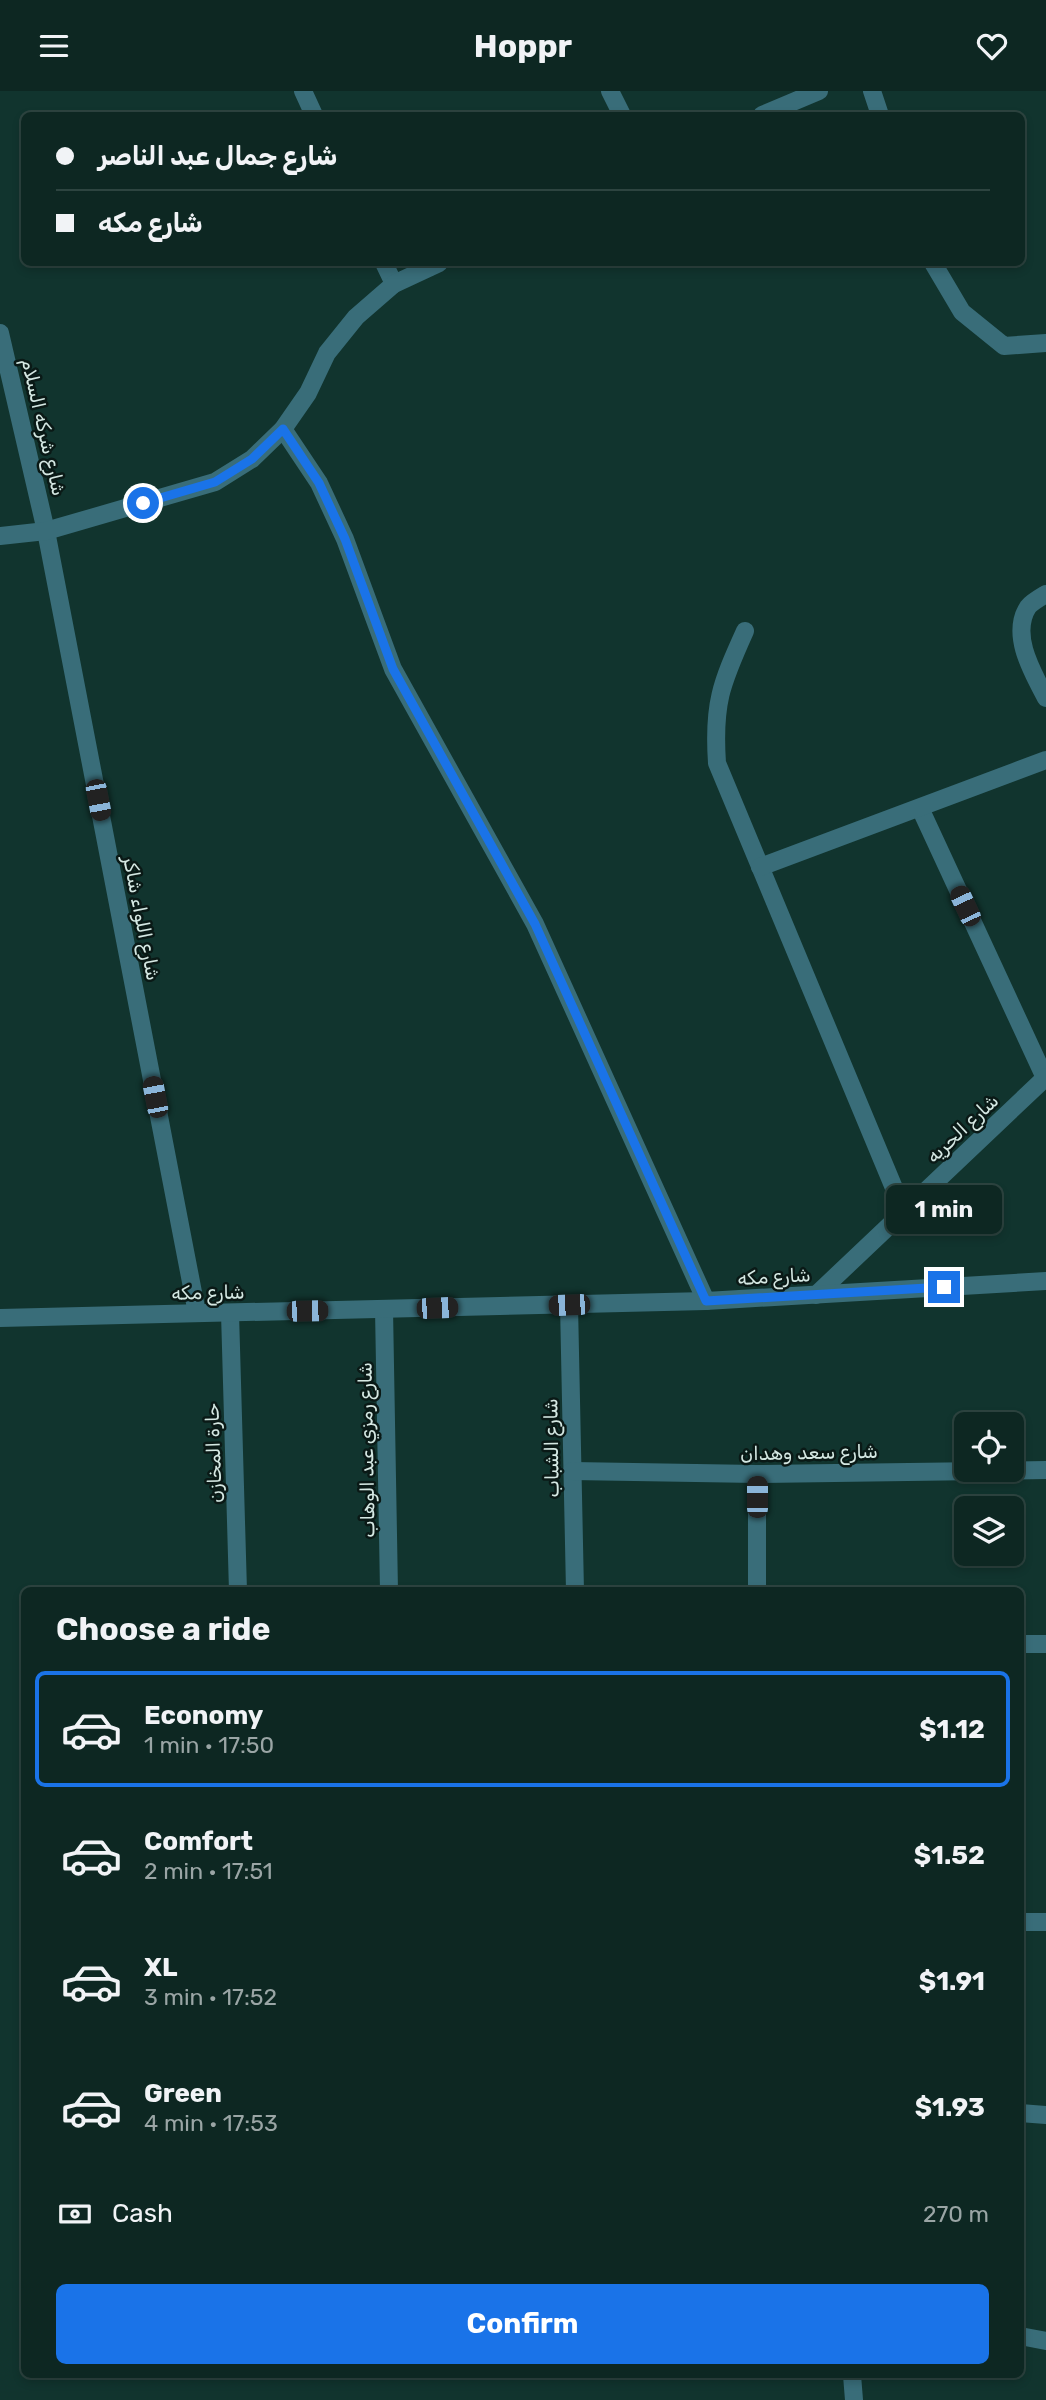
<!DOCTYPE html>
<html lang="en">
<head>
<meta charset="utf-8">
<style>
	body { margin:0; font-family:Rubik,Cairo,sans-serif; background:#1b332f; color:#f1f3f6; height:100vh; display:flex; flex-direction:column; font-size:26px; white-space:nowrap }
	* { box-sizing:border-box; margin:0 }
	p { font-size:23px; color:#9aa5a5 }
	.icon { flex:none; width:38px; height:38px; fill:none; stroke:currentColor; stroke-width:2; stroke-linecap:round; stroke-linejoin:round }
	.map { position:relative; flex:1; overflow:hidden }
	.details { position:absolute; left:21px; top:1496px; width:1003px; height:791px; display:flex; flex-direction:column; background:#0d2722; border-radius:10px; box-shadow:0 4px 10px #0003,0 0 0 2px #2d4440 }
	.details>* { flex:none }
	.banner { position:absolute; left:21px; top:21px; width:1004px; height:154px; border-radius:10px; box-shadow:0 4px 10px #0003,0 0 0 2px #2d4440; display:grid; align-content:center; height:154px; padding:0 35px; background:#0d2722 }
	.fabs { position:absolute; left:954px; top:1321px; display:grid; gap:14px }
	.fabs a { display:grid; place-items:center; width:70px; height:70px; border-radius:10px; background:#0d2722; box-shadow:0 4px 10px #0003,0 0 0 2px #2d4440; font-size:35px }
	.end { position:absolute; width:32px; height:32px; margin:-16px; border:9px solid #1a73e8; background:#fff; box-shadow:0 0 0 4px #fff }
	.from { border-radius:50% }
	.bubble { position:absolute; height:49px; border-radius:10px; background:#0d2722; box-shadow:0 4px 10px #0003,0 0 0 2px #2d4440; font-size:23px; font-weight:700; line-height:49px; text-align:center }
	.car { position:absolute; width:21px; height:42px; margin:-21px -10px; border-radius:9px; box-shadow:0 0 5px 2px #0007; background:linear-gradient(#222 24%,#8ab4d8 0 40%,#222 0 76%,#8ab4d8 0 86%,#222 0) }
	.banner b { display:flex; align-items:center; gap:24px; height:66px; font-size:26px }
	.banner b+b { border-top:2px solid #2d4440 }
	.banner i { width:18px; height:18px; background:#f1f3f6 }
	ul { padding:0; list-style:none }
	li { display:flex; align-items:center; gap:21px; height:116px; margin:0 14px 10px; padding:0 21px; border:4px solid transparent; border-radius:10px }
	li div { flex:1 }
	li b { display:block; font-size:26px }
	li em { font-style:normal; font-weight:700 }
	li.active { border-color:#1a73e8 }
	li>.icon { width:63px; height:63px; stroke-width:1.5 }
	h2 { padding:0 35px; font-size:32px; line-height:84px }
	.pay { display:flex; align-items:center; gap:18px; height:77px; padding:0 35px; font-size:26px }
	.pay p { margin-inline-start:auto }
	.button { display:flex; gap:14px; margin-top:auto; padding:14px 35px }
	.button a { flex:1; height:80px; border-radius:10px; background:#1a73e8; color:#fff; font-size:28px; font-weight:700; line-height:80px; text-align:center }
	header { display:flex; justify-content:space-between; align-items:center; height:91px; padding:0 35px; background:#0d2722; font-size:32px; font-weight:700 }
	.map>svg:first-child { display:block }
</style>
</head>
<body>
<header><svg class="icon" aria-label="menu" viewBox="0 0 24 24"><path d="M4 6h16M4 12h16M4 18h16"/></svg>Hoppr<svg class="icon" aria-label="heart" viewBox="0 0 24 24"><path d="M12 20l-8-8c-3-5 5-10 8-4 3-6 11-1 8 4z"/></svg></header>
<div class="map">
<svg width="1046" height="2309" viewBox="0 0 1046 2309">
	<rect width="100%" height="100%" fill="#11342e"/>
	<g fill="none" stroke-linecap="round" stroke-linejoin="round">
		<g stroke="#396d79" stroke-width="18">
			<path d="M303,0L314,24"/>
			<path d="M610,0L622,24"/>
			<path d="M872,0L880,24"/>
			<path d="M762,24L819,0"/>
			<path d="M384,172L394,193"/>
			<path d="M933,172L962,221L1004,255L1046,252"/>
			<path d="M0,242L46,440L197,1222"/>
			<path d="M283,338L319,392L345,448L393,578L535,833L706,1210"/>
			<path d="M0,445L46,440L215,391L252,368L283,338L308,302L327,262L356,226L394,193L439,172"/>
			<path d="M1046,503C1041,506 1032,511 1028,516C1010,544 1033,582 1046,607"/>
			<path d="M745,540C721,593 713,613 717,672L904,1121"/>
			<path d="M920,717L1045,987"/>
			<path d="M760,776L1046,669"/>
			<path d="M816,1204L1046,986"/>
			<path d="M569,1214L575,1500"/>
			<path d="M384,1218L389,1500"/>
			<path d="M230,1222L238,1500"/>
			<path d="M0,1227L706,1210L1046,1190"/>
			<path d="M572,1380L757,1383L1046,1379"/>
			<path d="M757,1500V1383"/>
			<path d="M1020,1553H1046"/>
			<path d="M1020,1831H1046"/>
			<path d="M1020,2022L1046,2024"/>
			<path d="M1020,2245L1046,2250"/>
			<path d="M852,2284L854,2309"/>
		</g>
	</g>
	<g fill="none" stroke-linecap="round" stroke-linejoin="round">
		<path stroke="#1a73e8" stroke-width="9" d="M143,412L215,391L252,368L283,338L319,392L345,448L393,578L535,833L706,1210L944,1196"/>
	</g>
	<g text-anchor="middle" stroke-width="5" stroke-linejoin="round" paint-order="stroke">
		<g font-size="19" fill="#d5e8e3" stroke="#0a1916">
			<text transform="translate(44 336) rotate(77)" y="7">شارع شركه السلام</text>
			<text transform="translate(142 827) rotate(79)" y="7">شارع اللواء شاكر</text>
			<text transform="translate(962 1037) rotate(-43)" y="7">شارع الحريه</text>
			<text transform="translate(774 1185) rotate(-3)" y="7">شارع مكه</text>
			<text transform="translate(208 1201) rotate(-1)" y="7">شارع مكه</text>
			<text transform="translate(551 1357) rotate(-91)" y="7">شارع الشباب</text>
			<text transform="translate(366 1359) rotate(-91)" y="7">شارع رمزي عبد الوهاب</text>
			<text transform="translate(809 1361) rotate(-1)" y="7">شارع سعد وهدان</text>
			<text transform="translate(213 1362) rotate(-92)" y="7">حارة المخازن</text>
		</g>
	</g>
</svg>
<div class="fabs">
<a><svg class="icon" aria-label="locate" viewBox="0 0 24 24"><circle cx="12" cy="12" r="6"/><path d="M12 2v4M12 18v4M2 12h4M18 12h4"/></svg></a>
<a><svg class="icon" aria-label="layers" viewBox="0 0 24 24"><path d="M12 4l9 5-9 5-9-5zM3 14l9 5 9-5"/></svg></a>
</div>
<i class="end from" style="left:143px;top:412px"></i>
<i class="end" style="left:944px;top:1196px"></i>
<div class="bubble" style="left:886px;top:1094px;width:116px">1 min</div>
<i class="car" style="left:98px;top:709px;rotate:169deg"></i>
<i class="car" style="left:965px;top:815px;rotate:335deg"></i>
<i class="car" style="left:155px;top:1006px;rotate:349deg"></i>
<i class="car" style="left:569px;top:1214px;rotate:268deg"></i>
<i class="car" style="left:437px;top:1217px;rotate:88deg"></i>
<i class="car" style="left:307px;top:1220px;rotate:89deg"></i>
<i class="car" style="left:757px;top:1406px;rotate:0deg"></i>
<div class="banner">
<b><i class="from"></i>شارع جمال عبد الناصر</b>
<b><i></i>شارع مكه</b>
</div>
<section class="details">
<h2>Choose a ride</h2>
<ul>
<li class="active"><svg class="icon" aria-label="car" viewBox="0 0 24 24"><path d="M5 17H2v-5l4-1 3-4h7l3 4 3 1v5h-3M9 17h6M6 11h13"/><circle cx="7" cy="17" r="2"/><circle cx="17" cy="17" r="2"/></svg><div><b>Economy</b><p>1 min · 17:50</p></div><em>$1.12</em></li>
<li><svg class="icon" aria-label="car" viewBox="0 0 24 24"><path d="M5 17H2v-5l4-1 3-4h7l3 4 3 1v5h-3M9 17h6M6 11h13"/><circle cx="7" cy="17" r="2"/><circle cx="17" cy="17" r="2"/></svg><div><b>Comfort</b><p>2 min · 17:51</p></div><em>$1.52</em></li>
<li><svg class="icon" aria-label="car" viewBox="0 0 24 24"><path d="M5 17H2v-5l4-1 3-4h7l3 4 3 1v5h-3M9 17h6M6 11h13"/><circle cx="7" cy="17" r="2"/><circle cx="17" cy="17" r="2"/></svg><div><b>XL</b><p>3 min · 17:52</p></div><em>$1.91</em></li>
<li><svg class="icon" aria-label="car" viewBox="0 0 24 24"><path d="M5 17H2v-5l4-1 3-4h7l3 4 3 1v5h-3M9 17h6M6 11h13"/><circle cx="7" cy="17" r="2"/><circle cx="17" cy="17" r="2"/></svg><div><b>Green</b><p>4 min · 17:53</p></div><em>$1.93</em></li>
</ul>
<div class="pay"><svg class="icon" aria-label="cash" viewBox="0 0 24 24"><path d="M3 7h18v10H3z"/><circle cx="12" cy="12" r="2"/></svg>Cash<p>270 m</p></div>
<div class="button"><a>Confirm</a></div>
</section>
</div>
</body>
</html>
